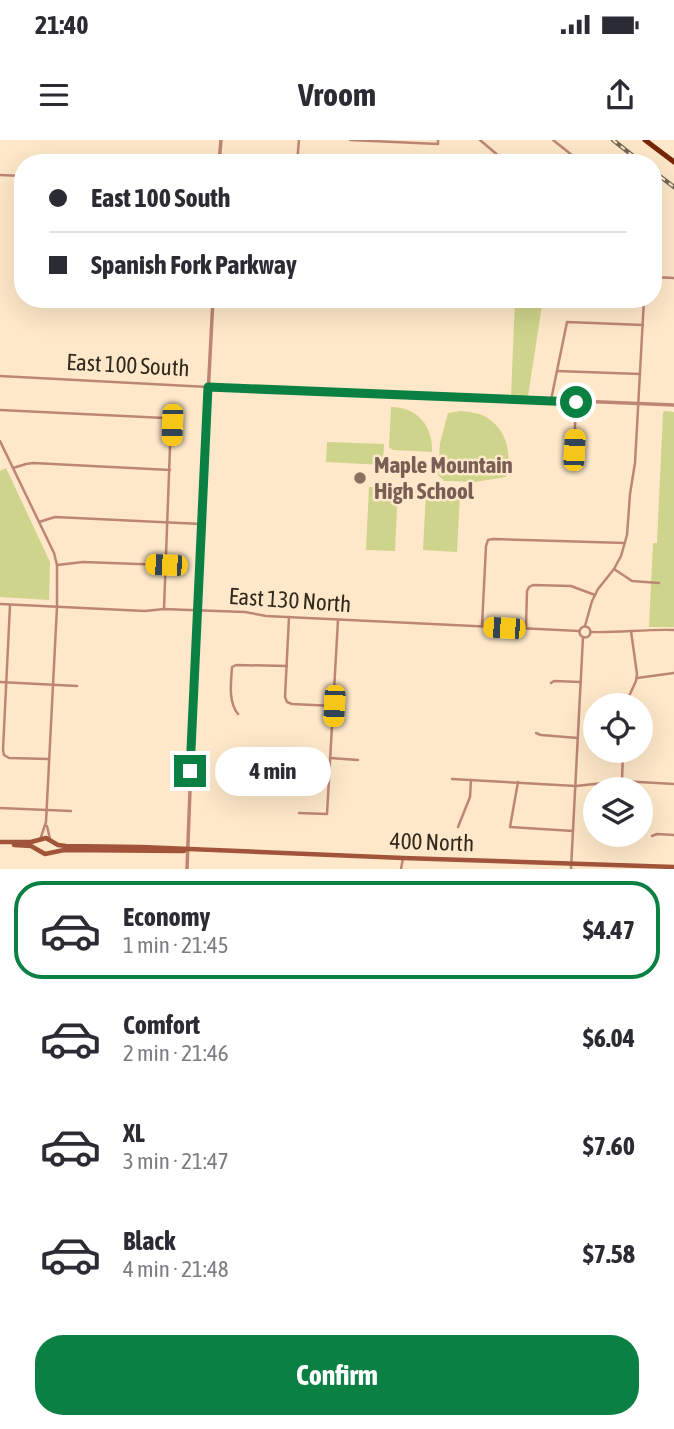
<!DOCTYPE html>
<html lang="en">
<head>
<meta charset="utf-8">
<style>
	body { margin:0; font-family:"Asap Condensed",sans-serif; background:#f2f2f3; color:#2b2b33; height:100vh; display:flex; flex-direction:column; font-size:26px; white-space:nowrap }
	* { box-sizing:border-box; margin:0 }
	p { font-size:23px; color:#7c7c81 }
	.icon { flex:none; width:38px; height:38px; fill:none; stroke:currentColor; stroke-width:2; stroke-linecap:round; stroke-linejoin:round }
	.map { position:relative; height:729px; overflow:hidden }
	.drawer { display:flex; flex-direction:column; background:#fff; flex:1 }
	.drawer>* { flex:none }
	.banner { position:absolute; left:14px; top:14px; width:648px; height:154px; border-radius:28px; box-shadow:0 7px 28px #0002; display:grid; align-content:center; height:154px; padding:0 35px; background:#fff }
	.buttons { position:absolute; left:583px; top:553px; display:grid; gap:14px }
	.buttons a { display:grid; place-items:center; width:70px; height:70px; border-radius:50%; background:#fff; box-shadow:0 7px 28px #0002; font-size:35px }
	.end { position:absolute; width:32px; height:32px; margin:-16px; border:9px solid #0b8043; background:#fff; box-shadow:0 0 0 4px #fff }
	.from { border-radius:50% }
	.bubble { position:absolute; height:49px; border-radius:24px; background:#fff; box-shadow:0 7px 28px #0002; font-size:23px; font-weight:700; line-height:49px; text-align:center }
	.car { position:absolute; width:21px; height:42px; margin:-21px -10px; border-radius:9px; box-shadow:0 0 5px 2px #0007; background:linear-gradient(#f5c518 24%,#345 0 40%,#f5c518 0 76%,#345 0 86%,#f5c518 0) }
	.banner b { display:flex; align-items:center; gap:24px; height:66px; font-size:26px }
	.banner b+b { border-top:2px solid #e1e1e2 }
	.banner i { width:18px; height:18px; background:#2b2b33 }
	ul { padding:12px 0 0; list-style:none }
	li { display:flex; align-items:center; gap:21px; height:98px; margin:0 14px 10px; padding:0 21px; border:4px solid transparent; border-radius:28px }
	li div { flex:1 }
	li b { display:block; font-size:26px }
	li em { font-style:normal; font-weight:700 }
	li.current { border-color:#0b8043 }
	li>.icon { width:63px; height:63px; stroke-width:1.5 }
	.button { display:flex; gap:14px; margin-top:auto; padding:14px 35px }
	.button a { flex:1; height:80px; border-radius:28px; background:#0b8043; color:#fff; font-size:28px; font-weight:700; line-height:80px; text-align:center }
	.status { display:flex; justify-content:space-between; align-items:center; height:49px; padding:0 35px; background:#fff; direction:ltr }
	.status svg { height:19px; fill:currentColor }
	header { display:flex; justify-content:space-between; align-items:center; height:91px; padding:0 35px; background:#fff; font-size:32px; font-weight:700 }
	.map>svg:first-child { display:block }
</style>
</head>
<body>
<div class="status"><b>21:40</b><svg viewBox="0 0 49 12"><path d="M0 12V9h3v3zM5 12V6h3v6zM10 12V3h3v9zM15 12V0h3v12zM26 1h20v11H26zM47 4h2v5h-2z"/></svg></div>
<header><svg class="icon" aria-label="menu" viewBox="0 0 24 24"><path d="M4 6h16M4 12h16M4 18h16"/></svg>Vroom<svg class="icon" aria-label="share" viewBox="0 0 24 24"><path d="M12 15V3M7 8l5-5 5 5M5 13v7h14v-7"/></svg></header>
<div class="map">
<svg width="674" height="729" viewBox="0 0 674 729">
	<rect width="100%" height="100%" fill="#fee8c9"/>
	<g fill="#ced48b">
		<path d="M515,159H543L528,256H511Z"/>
		<path d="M391,267C418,267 433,287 432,312L393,310L389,307Z"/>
		<path d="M461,271C471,272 481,273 489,279C508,292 512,316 506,337L475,342L444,341L438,335L440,303L448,273Z"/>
		<path d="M665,271L674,272V487H649L653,403H657L663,273Z"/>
		<path d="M327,302L384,304L383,325L326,322Z"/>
		<path d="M6,328L50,422L49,460L0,457V331Z"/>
		<path d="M369,347L398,348L395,411L366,410Z"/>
		<path d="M426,352L460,354L457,412L423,410Z"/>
	</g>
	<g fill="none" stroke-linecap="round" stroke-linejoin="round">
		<g stroke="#bd8674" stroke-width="2.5">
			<path d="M350,0L438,4V0"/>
			<path d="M480,0L507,23"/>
			<path d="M553,0L582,23"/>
			<path d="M297,23L299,0"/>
			<path d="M0,35L23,36"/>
			<path d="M653,137L674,138"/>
			<path d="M557,231L640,234"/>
			<path d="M0,236L208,247"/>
			<path d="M551,260L567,182L643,185"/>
			<path d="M0,270L165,278L171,280L164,469"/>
			<path d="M0,301L54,413L57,425V467L46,682L40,700"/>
			<path d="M574,310L576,262"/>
			<path d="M13,328L26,324L33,323L170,330"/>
			<path d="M39,382L55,377L201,384"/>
			<path d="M57,425L83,422L166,425"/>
			<path d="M614,429L632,441L659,443"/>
			<path d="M0,464L145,471L164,469L189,470L245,472L266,476L579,491"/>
			<path d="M10,465L3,610L4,615L9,618L49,619"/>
			<path d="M289,477L285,557L287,562L292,564L334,566"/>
			<path d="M482,486L486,406L488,400L493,399L625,403"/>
			<path d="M585,486L592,461L598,449L614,429L621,416L627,395L630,354L635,323L644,159"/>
			<circle cx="585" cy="492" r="5.5"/>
			<path d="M526,487L527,451L529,447L533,445L571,446L595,455"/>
			<path d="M590,492C618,493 646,489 674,490"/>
			<path d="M637,538L674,533"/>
			<path d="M0,542L77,546"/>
			<path d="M551,543L554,541L581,542"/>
			<path d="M625,565L636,541L637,534L631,491"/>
			<path d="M238,574C228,562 231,542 232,527L236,525L287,526"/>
			<path d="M536,593L541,595L578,598"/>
			<path d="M330,618L358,620"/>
			<path d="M452,639L576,646L622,641L674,644"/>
			<path d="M622,641L623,611"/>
			<path d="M518,642L510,687L573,691"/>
			<path d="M0,668L71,671"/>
			<path d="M299,673L327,674L338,480"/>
			<path d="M47,686L50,699"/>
			<path d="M458,687L470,657L471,640"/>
			<path d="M652,696L657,694L674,695"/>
			<path d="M401,729L403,718"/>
			<path d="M571,729L583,497"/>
		</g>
		<g stroke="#bd8674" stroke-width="3.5">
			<path d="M219,23L221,0"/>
			<path d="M208,247L503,260L530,259L674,265"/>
			<path d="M187,729L197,466L213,159"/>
		</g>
		<g stroke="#a15439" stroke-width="4.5">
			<path d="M0,702H31L46,698L58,705L66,706L141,707L403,718L674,727"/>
			<path d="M14,705L31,706L45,714L64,710L184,711"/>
		</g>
		<path stroke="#762604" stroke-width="5" d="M645,0L674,22"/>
		<g stroke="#746755" stroke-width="4.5">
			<g id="rail">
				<path d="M613,0L642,23"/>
				<path d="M653,31L674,47"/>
			</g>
		</g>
		<use href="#rail" stroke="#fee8c9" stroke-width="2" stroke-dasharray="5" stroke-linecap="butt"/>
	</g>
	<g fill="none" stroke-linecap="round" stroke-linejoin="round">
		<path stroke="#0b8043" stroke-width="9" d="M190,631L208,247L576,262"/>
	</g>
	<circle fill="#8d6e63" stroke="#fee8c9" stroke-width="2.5" cx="360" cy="338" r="7"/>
	<g text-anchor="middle" stroke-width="5" stroke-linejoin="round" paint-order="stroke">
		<g font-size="23" fill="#322a1e" stroke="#fee8c9">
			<text transform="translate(128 225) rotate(3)" y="8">East 100 South</text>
			<text transform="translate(290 460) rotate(4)" y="8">East 130 North</text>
			<text transform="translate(432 702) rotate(2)" y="8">400 North</text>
		</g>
		<g font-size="23" font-weight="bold" fill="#785e54" stroke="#fee8c9" text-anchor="start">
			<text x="374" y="333">Maple Mountain<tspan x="374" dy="26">High School</tspan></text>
		</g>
	</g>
</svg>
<div class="buttons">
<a><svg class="icon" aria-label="locate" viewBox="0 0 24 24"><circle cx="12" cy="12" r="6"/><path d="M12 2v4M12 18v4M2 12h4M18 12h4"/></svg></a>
<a><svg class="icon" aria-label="layers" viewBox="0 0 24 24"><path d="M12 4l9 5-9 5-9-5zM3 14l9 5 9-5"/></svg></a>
</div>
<i class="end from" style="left:576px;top:262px"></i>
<i class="end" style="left:190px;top:631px"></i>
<div class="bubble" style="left:215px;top:607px;width:116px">4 min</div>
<i class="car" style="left:172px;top:285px;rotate:182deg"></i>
<i class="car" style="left:574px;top:310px;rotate:3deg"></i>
<i class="car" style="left:166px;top:425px;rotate:272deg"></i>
<i class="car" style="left:504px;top:488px;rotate:273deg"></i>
<i class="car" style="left:334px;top:566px;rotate:183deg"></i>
<div class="banner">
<b><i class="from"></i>East 100 South</b>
<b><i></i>Spanish Fork Parkway</b>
</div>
</div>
<section class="drawer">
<ul>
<li class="current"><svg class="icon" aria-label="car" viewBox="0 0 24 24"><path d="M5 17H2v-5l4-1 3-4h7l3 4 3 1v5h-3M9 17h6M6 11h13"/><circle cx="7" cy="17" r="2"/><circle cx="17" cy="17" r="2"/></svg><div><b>Economy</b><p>1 min · 21:45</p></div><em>$4.47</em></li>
<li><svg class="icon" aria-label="car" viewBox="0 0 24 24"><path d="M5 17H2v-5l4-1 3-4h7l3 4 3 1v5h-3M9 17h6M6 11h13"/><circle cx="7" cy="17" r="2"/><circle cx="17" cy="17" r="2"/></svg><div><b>Comfort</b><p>2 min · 21:46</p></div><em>$6.04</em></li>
<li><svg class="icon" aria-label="car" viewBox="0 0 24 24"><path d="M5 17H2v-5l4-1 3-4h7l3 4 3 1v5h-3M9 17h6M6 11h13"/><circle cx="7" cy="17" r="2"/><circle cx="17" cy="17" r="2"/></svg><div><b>XL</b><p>3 min · 21:47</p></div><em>$7.60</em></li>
<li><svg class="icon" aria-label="car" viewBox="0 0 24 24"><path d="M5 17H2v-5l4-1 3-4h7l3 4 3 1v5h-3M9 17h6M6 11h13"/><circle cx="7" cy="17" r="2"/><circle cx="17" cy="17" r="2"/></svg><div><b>Black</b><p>4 min · 21:48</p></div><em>$7.58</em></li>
</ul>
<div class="button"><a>Confirm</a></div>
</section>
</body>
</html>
